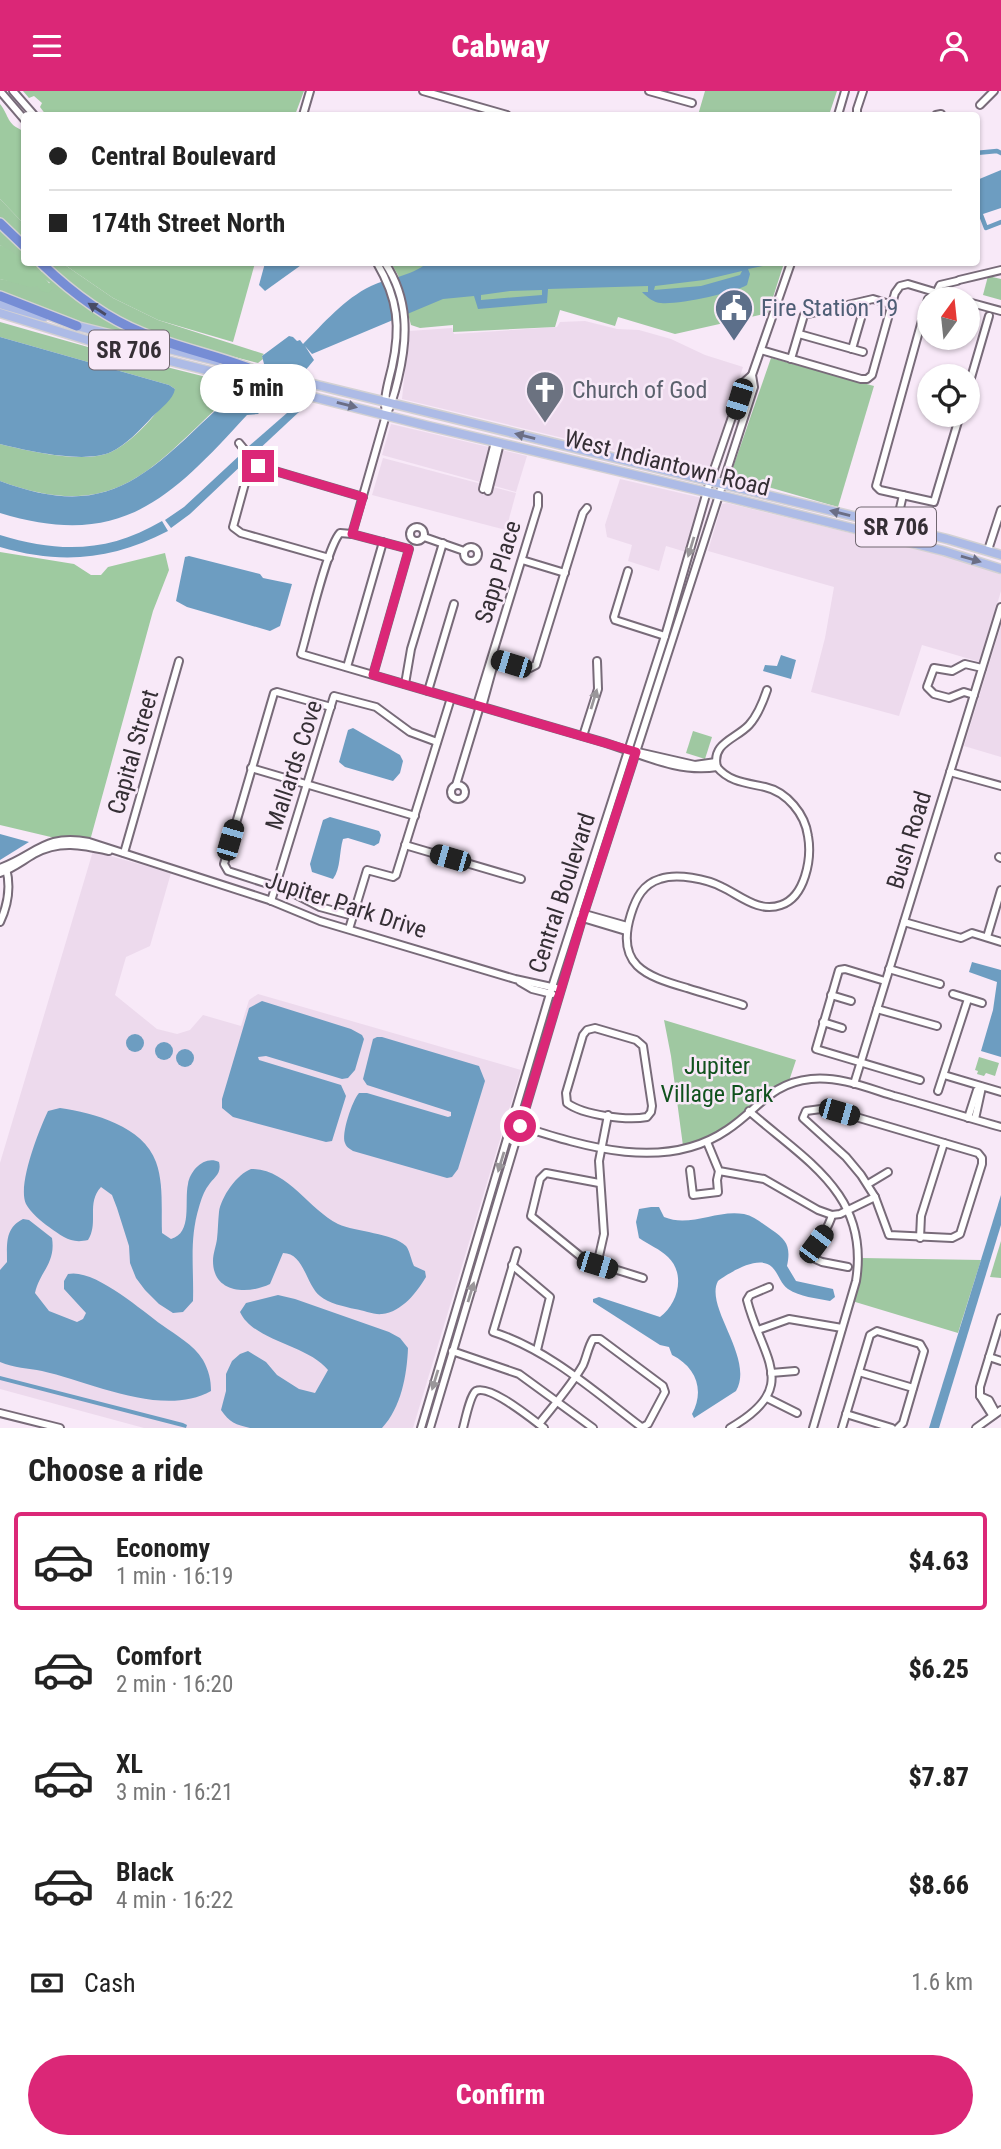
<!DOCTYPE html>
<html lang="en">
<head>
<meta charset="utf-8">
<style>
	body { margin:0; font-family:"Roboto Condensed",sans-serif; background:#f2f2f2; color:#222; height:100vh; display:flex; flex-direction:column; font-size:26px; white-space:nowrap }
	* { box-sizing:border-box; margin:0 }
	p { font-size:23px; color:#767676 }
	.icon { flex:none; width:38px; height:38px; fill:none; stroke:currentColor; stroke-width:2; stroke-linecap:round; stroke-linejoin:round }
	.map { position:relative; height:1337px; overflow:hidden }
	.panel { display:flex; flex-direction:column; background:#fff; flex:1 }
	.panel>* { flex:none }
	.guide { position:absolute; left:21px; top:21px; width:959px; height:154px; border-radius:7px; box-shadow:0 2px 5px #0004; display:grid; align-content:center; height:154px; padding:0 28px; background:#fff }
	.needle { width:46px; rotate:15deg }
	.tools { position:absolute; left:917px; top:196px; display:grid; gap:14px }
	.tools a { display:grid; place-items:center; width:63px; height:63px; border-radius:50%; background:#fff; box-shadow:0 2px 5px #0004; font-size:35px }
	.end { position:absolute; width:32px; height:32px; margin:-16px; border:9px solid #db2777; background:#fff; box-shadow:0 0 0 4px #fff }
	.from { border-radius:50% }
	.bubble { position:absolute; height:49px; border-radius:24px; background:#fff; box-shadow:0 2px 5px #0004; font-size:23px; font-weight:800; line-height:49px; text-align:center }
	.car { position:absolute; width:21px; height:42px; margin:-21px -10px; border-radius:9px; box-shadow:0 0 5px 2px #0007; background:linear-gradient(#222 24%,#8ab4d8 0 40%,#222 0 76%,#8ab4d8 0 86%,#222 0) }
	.guide b { display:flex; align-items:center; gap:24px; height:66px; font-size:26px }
	.guide b+b { border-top:2px solid #e0e0e0 }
	.guide i { width:18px; height:18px; background:#222 }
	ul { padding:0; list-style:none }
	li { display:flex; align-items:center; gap:21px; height:98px; margin:0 14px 10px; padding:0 14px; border:4px solid transparent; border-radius:7px }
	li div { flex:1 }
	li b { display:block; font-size:26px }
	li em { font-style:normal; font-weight:800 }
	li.on { border-color:#db2777 }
	li>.icon { width:63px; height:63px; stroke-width:1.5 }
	h2 { padding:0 28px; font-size:32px; line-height:84px }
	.pay { display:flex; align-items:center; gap:18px; height:77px; padding:0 28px; font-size:26px }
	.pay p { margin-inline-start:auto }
	.button { display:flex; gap:14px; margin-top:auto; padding:14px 28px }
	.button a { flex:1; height:80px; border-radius:42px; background:#db2777; color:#fff; font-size:28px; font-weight:800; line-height:80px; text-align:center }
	header { display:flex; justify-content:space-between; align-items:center; height:91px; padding:0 28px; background:#db2777; color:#fff; font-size:32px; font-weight:800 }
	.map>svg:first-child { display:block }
</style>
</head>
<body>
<header><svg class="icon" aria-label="menu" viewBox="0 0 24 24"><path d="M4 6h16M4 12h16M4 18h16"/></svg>Cabway<svg class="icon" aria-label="person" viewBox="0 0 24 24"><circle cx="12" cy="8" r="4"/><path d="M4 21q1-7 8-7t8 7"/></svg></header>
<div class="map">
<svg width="1001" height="1337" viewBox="0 0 1001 1337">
	<rect width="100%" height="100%" fill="#f8e9f8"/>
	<g fill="#eddaed">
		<path d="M585,230L617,238L639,239L671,248L705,264L743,276L708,382L402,308L409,240L452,237L454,243L557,236L560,231Z"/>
		<path d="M391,333L527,365L516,401L382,364Z"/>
		<path d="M383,367L516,402L506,439L372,404Z"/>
		<path d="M620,388L702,407L686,461L666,455L659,480L628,470L632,454L607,446L605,434Z"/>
		<path d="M727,412L969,471L1001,484V500L980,571L922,554L899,625L811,601L825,547L834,496L708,460L722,413Z"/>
		<path d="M1001,534V666L964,655Z"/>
		<path d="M93,760L171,782L150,855L126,866L115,904L157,938L177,943L190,939L203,924L241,935L249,909L258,903L521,979L413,1337H144L0,1298V1072Z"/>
	</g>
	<g fill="#9fc8a1">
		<path d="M705,0H837L829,24H698Z"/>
		<path d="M0,108L24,133V150L0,126Z"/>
		<path d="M0,138L24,162V171L0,154Z"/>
		<path d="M25,172H34L42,181L44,179L146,248L86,233L0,202V188L38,195L50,192Z"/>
		<path d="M47,172H62L113,207L158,229L264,263L262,265L263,268L258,272C206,258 152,247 105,219C84,206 65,189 47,172Z"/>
		<path d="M391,172H784L768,222L675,243L618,226L615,235L560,219L555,236L453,241V234L420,237L411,234L398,184Z"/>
		<path d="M988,185L1001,188V209L983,204Z"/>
		<path d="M0,231L95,258L242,295C157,366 126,437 0,390V353C28,360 88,374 113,360C138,347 158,320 175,298L169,294L0,246Z"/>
		<path d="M771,267L874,295L838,416L730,385Z"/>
		<path d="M693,640L712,646L705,668L686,662Z"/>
		<path d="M664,929L796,969L789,990L773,997L754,1011L735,1030L716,1043L683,1055L671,965Z"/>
		<path d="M979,966L999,972L995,985L986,982L984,985L977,983L978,980L975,979Z"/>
		<path d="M1001,1150V1187L990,1186Z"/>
		<path d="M862,1167L981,1169L958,1242L852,1210Z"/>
	</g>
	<g fill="#9ecaa0">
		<path d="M23,0H304L295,24H46L40,16L42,12L34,5L29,7Z"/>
		<path d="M0,13C10,26 6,33 24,40V133L0,108Z"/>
		<path d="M0,154C14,160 47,185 53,198L48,202L41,200L38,195L30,196L0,188Z"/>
		<path d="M62,172H255L233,251L158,229L113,207Z"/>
		<path d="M0,461L74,473L91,484H101L108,476L165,462L169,479L153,520L91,746L55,747L0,734Z"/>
	</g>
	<g fill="#6d9dc1" fill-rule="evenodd">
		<path d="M1001,79V117L977,125V89Z"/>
		<path d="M265,172H304L265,200L259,194Z"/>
		<path d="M427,172H777L748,178L750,183L747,194C733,202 677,214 661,212C654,212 647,206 642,201H648V195L548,198L547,212L478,218L474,205L443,208L312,263L305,255L314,269C299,289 275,305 258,323L247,324C170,408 121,459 0,422V390C94,425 134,398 201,333C222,313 244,294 264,273L262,265L289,245L293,246L297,250L300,249L303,253C324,232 344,208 371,195C390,186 410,186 427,172ZM742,180L740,184L701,195L654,199L655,195L704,189ZM542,199V204L481,209V204L510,200Z"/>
		<path d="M0,246L169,294L175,298C173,309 161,317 152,326C141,338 126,354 111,361C85,373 28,360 0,353Z"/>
		<path d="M295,315L300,320L255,362L249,355Z"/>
		<path d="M240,364L246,370L190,423L171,437L165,429L184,416Z"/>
		<path d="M162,430L168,440C111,469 62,474 0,456V444C59,462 108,462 162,430Z"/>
		<path d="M189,465L260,483L263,487L292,493L280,535L270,540L187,516L176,510L185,466Z"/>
		<path d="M781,564L796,569L791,588L763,580L765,574L777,575Z"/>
		<path d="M353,637L400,664L403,670L400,682L393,690L345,676L339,671L348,639Z"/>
		<path d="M330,726L379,740L381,744L379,752L374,755L348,747L343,748C339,761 341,777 333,788L312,781L310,773L323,729Z"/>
		<path d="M0,743L29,751L0,769Z"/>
		<path d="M972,871L1001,879V966L981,960L993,919L997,891L969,881Z"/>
		<path d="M262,910L351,938L362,944L364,948L355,979L348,987L342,988L266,965L258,966L259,969L341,994L346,1005L332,1050L326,1051L233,1026L222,1017V1008L249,917Z"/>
		<circle cx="135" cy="952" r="9"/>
		<path d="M377,946H382L479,975L485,990L458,1078L452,1086L447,1087L353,1060C349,1057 347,1057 345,1052C341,1043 352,1010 359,1002H367L448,1026L451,1025V1021L367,994L363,988L373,948Z"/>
		<circle cx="164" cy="960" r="9"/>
		<circle cx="185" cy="967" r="9"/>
		<path d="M60,1017C94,1022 143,1035 156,1071C164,1093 161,1119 162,1142L171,1148C193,1142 184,1110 188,1093C190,1079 205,1064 219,1071C222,1083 214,1086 208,1095C204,1100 201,1109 199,1116C189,1149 194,1177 193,1210L183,1221L173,1222L159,1213L145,1199L136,1187L130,1172L129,1155L117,1117L112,1104L101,1096C86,1112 99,1132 88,1149C71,1153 63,1146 49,1136C42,1131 30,1121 26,1113C17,1094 39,1039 48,1020Z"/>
		<path d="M251,1078C288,1078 308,1118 338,1133C356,1141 393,1142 406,1155C410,1160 411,1169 414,1175L425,1180L426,1186C417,1201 402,1221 382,1223C374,1224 363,1219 355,1218C345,1216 328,1212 320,1205C306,1194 304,1162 283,1162L270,1193C247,1204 213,1202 213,1170C213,1163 216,1155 217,1148C218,1139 218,1130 219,1121C221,1106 237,1083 251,1078Z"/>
		<path d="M1001,1104V1134L939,1337H929Z"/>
		<path d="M651,1116H659L664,1126C690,1137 717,1118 744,1123C754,1125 763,1133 772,1139C787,1149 791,1156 787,1175L796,1190L833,1198L835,1206L830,1210C816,1207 800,1206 788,1198C780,1192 779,1183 772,1176C759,1163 729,1182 718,1190C704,1216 755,1267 736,1300L694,1327L692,1323C705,1299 696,1276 672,1264L669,1256L660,1254L593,1211V1208L599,1206L660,1226C678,1213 686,1183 668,1166C660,1158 649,1154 639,1147L636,1131L639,1118Z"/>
		<path d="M23,1128L29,1129L52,1147C56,1172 40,1180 35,1202L49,1220L77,1231L83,1228L86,1222L64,1198V1190L68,1183C94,1177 141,1219 162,1234C177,1245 193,1253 203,1269C209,1280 211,1289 211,1300C163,1327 91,1291 42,1280C28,1277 14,1277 0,1271V1179L7,1171C7,1152 5,1137 23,1128Z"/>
		<path d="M278,1204L295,1208L389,1241L400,1247L408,1257C407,1284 401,1317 382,1337H250C236,1334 229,1331 221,1319L226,1300V1283L232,1270L240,1263L248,1260L266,1271L277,1284L299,1298L315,1302L328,1279C308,1254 253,1250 240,1221L246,1212Z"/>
		<path d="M0,1285L183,1332L187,1334L186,1337L0,1289Z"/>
	</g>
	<path fill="#f8e9f8" d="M260,272L304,284L282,304L238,294Z"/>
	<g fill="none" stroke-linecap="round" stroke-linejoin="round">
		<g stroke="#6d9dc1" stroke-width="4.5">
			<path d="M976,62L997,60L1001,62"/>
			<path d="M981,124L986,137L1001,131"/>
		</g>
		<g stroke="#786b79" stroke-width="10">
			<g id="minor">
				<path d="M0,0L24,28"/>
				<path d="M13,0L34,24"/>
				<path d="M423,0L507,24"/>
				<path d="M649,0L692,12"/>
				<path d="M980,14L994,0"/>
				<path d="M303,24L310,0"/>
				<path d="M838,24L845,0"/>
				<path d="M857,24V18L863,0"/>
				<path d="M936,24L941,23"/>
				<path d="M377,172C398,208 401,236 392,276C388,293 383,307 386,324"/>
				<path d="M959,189L1001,179"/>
				<path d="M936,202L940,194L957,190"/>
				<path d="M928,208L876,395L880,399L934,411L960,324"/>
				<path d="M968,211L1001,220"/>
				<path d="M799,243L863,261"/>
				<path d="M852,258L866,210"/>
				<path d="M761,259L861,288H867L872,284L895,202L900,195L908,193L958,208"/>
				<path d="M791,268L804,224L873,208L893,214"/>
				<path d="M968,297L989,225"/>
				<path d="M239,352L258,375"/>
				<path d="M258,375L247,385L233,436L241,442L329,467"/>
				<path d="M258,375L363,406"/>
				<path d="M483,398L495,351"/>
				<path d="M488,400L500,352"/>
				<circle cx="417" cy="443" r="7"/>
				<path d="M352,443L386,324C392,313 395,301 398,288C408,247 409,208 385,172"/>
				<path d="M424,446L464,460"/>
				<path d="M893,448L903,404"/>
				<circle cx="471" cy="463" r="7"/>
				<path d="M988,459L1001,419"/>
				<path d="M522,469L565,482"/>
				<path d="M628,480L614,526L615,529L665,545"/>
				<path d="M493,567L528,578L536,574L583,422L587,417"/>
				<path d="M347,576L383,451"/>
				<path d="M373,584L409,458L352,443L340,442C327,456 308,540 301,563C400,592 499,621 599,650C638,661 676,683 717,676"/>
				<path d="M405,593L411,558L443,452"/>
				<path d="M428,600L454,513"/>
				<path d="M974,604L964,601L949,607L934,603L927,596L934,577L952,580L965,573L982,577"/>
				<path d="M477,614L538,415V405"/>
				<path d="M331,616L277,601L274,602L224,773L228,780L287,799L320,816L353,825"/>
				<path d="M482,616L493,576V569"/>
				<path d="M583,645L598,598L597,570"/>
				<path d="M638,661L695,674L716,671"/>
				<path d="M717,676C729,691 747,692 765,696C787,701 805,723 808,745C812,768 805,806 781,814C759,822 741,805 722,796C707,788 677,782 660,788C643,793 636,807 631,823C615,874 645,885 687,897C706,903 724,908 743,914"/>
				<path d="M717,676C711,652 736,648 749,634C758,624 763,611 767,599"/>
				<path d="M251,677L415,725"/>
				<path d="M950,681L1001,695"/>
				<path d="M456,694L480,615"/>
				<circle cx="458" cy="701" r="7"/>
				<path d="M405,754L521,788"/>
				<path d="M124,762L179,570"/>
				<path d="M999,766L1001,767"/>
				<path d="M0,777C36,764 45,742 89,751L269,809L320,830L515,888L556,897"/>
				<path d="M0,782C12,778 22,770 34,763C59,749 82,754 109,760"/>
				<path d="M271,810L334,605L376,616L410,641L437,651"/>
				<path d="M580,824H588L627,835"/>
				<path d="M583,825L586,828L626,840"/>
				<path d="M0,831C8,814 11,796 6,777"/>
				<path d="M904,831L961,847L972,842L1001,851"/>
				<path d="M349,838L367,779L393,786L396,784L451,607"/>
				<path d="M987,846L1001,799"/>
				<path d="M889,878L940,893"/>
				<path d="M885,890L845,878L839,879L816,958L920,989"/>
				<path d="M520,891L532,898L552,903"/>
				<path d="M953,903L982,912"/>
				<path d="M831,904L851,910"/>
				<path d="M877,918L937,935"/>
				<path d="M823,931L842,937"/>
				<path d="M595,937L636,949L643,955L652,1015L651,1021L647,1026C627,1030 583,1024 567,1012L566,1002L583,944L587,939Z"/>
				<path d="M944,984L1001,1001"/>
				<path d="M854,993L1001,516"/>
				<path d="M938,1000L968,908"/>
				<path d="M821,1018L839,1021L978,1062L982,1067V1073L960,1143L952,1147L889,1144L875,1106L861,1084L846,1066L803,1027L806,1020Z"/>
				<path d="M749,1020C806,1070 870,1103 856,1190L813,1337"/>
				<path d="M968,1027L977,999L982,996"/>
				<path d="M975,1028L982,996"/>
				<path d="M517,1034C583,1055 664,1082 727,1039C758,1019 770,992 811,988C839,985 868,997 894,1005C930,1015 965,1026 1001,1036"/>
				<path d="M707,1051L719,1080L764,1088L818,1119L832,1124L840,1123L875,1106"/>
				<path d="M690,1079L693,1104L718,1101L717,1089L719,1080"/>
				<path d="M599,1092L546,1082L540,1088L531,1125L585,1169L643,1187"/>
				<path d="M868,1093L888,1081"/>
				<path d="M832,1124C828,1140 816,1150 813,1167L822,1171L848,1176"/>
				<path d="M920,1147L921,1125L944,1052"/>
				<path d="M517,1160L493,1241C549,1259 594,1300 640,1335L643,1336L648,1333L665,1301L663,1295L600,1248H593C588,1256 587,1265 583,1274C571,1295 554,1314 539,1333"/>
				<path d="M512,1174L550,1206L537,1259"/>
				<path d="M597,1174L604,1143L599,1070L608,1024"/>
				<path d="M758,1239L789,1228L842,1237"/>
				<path d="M452,1260L519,1283L593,1337"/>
				<path d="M989,1266L1001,1270"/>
				<path d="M859,1281L913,1297"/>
				<path d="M771,1282L795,1280"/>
				<path d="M980,1305L989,1309L996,1322"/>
				<path d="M767,1307L797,1322"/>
				<path d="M0,1322L60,1337"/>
				<path d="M846,1323L892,1337"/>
				<path d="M992,1324L980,1305V1296L1001,1227"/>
				<path d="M421,1337L552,896L665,545L710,390L744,291L752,284"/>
				<path d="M430,1337L583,825L754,296L752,284L791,172"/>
				<path d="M463,1337C465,1330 470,1304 476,1300C490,1293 533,1329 544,1337"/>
				<path d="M730,1337C802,1296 762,1268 747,1209L750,1204L769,1196"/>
				<path d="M842,1337L870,1244L877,1240L920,1253L924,1260L903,1332L898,1337"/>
				<path d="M976,1337L1001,1319"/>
			</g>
		</g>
		<g stroke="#d3d1d3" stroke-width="11">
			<g id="major">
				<path d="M0,213L44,226"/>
				<path d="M0,222L87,249L428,335L719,404L944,460L1001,478"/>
				<path d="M73,234L217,270"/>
				<path d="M247,277L947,448L1001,464"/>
			</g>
		</g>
		<g stroke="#d3d1d3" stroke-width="12">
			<g id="highway">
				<path d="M0,132L24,155"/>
				<path d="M41,172C71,201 103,226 143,242C178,257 216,264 251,278"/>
				<path d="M0,205L77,235"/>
			</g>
		</g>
		<use href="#minor" stroke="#fff" stroke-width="6"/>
		<use href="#major" stroke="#adbbe6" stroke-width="8"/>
		<use href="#highway" stroke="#768dd5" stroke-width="9"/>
	</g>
	<defs><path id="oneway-solid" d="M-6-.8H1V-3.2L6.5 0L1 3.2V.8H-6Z" transform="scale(1.75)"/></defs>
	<use fill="#484b65" href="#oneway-solid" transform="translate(97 218) rotate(-147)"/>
	<g fill="#6b6e85">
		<use href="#oneway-solid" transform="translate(347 314) rotate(14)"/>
		<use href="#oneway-solid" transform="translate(525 345) rotate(-166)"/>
		<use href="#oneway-solid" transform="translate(840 422) rotate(-166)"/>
		<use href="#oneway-solid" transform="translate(971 468) rotate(16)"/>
	</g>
	<g fill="#9a979a">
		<use href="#oneway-solid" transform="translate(691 456) rotate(107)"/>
		<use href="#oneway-solid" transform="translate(594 608) rotate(-73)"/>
		<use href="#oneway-solid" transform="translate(501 1071) rotate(107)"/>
		<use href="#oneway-solid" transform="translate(471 1201) rotate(-73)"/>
		<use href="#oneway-solid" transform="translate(435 1289) rotate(107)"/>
	</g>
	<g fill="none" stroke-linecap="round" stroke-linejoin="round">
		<path stroke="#db2777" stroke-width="9" d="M258,375L363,406L352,443L409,458L373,584L636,661L583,825L520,1035"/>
	</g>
	<defs>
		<g id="civic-pin" transform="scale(2.0125)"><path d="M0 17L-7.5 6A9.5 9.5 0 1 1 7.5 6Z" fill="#5c6f8a" stroke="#f8e9f8"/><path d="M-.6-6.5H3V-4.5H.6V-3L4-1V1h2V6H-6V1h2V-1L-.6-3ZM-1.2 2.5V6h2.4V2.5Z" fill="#fff"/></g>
		<g id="church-pin" transform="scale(2.0125)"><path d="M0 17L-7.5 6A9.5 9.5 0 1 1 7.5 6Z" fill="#6b7280" stroke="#f8e9f8"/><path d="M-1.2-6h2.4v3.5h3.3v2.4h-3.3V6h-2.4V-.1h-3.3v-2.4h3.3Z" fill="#fff"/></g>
	</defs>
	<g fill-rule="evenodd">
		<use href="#civic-pin" x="734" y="217"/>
		<use href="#church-pin" x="545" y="299"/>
	</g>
	<g text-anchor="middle" stroke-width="5" stroke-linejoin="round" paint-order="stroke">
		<g fill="#f8e9f8" stroke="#706770" stroke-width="2">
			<rect x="89" y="239.5" width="80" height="39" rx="5"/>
			<rect x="856" y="416.5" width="80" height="39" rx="5"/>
		</g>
		<g font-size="23" font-weight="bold" fill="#352f35">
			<text x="129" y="267">SR 706</text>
			<text x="896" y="444">SR 706</text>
		</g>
		<g font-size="24" fill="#4e5e75" stroke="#f8e9f8" text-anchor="start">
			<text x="761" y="225">Fire Station 19</text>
		</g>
		<g font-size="24" fill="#5b616d" stroke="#f8e9f8" text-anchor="start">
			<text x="572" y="307">Church of God</text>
		</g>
		<g font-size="24" fill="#352f35" stroke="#f8e9f8">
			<text transform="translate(667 372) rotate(14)" y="8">West Indiantown Road</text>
			<text transform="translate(498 481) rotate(-73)" y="8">Sapp Place</text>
			<text transform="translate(133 661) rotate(-74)" y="8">Capital Street</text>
			<text transform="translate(294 674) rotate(-72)" y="8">Mallards Cove</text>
			<text transform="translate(909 749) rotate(-73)" y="8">Bush Road</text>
			<text transform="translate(562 802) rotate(-72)" y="8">Central Boulevard</text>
			<text transform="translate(346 814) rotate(18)" y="8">Jupiter Park Drive</text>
		</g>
		<g font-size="24" fill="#10511d" stroke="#f8e9f8">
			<text x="717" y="983">Jupiter<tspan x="717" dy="28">Village Park</tspan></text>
		</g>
	</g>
</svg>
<div class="tools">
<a><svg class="needle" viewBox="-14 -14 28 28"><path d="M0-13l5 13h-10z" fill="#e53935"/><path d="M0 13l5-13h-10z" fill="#767676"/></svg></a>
<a><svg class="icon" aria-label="locate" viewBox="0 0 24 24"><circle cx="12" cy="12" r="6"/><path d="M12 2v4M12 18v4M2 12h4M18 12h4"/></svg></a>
</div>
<i class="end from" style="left:520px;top:1035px"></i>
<i class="end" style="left:258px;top:375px"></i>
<div class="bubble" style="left:200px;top:273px;width:116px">5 min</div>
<i class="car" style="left:739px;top:308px;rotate:197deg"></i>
<i class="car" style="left:511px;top:573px;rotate:287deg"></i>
<i class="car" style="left:230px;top:749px;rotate:16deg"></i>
<i class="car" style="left:450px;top:767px;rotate:286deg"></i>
<i class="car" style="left:839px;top:1021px;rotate:106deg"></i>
<i class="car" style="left:816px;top:1153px;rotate:37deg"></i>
<i class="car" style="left:597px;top:1174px;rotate:107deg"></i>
<div class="guide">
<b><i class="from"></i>Central Boulevard</b>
<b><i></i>174th Street North</b>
</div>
</div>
<section class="panel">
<h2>Choose a ride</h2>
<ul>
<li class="on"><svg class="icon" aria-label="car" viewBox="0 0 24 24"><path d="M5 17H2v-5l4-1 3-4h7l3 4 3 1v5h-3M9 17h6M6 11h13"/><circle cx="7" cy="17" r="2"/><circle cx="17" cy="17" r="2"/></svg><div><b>Economy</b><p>1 min · 16:19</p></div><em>$4.63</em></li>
<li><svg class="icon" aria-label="car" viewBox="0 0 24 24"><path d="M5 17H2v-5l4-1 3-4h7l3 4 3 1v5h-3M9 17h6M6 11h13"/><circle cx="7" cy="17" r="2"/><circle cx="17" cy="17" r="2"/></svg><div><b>Comfort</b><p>2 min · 16:20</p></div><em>$6.25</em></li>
<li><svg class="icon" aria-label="car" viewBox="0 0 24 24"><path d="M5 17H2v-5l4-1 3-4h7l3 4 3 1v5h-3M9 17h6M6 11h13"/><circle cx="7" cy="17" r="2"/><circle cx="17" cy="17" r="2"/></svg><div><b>XL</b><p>3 min · 16:21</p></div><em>$7.87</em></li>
<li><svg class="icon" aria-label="car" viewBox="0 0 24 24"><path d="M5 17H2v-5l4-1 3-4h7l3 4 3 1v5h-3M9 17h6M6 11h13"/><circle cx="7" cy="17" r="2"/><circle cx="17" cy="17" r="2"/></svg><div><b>Black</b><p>4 min · 16:22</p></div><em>$8.66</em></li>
</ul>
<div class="pay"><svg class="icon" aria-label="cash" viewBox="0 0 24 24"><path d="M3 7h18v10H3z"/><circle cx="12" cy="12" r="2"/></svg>Cash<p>1.6 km</p></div>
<div class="button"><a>Confirm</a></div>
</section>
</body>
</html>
